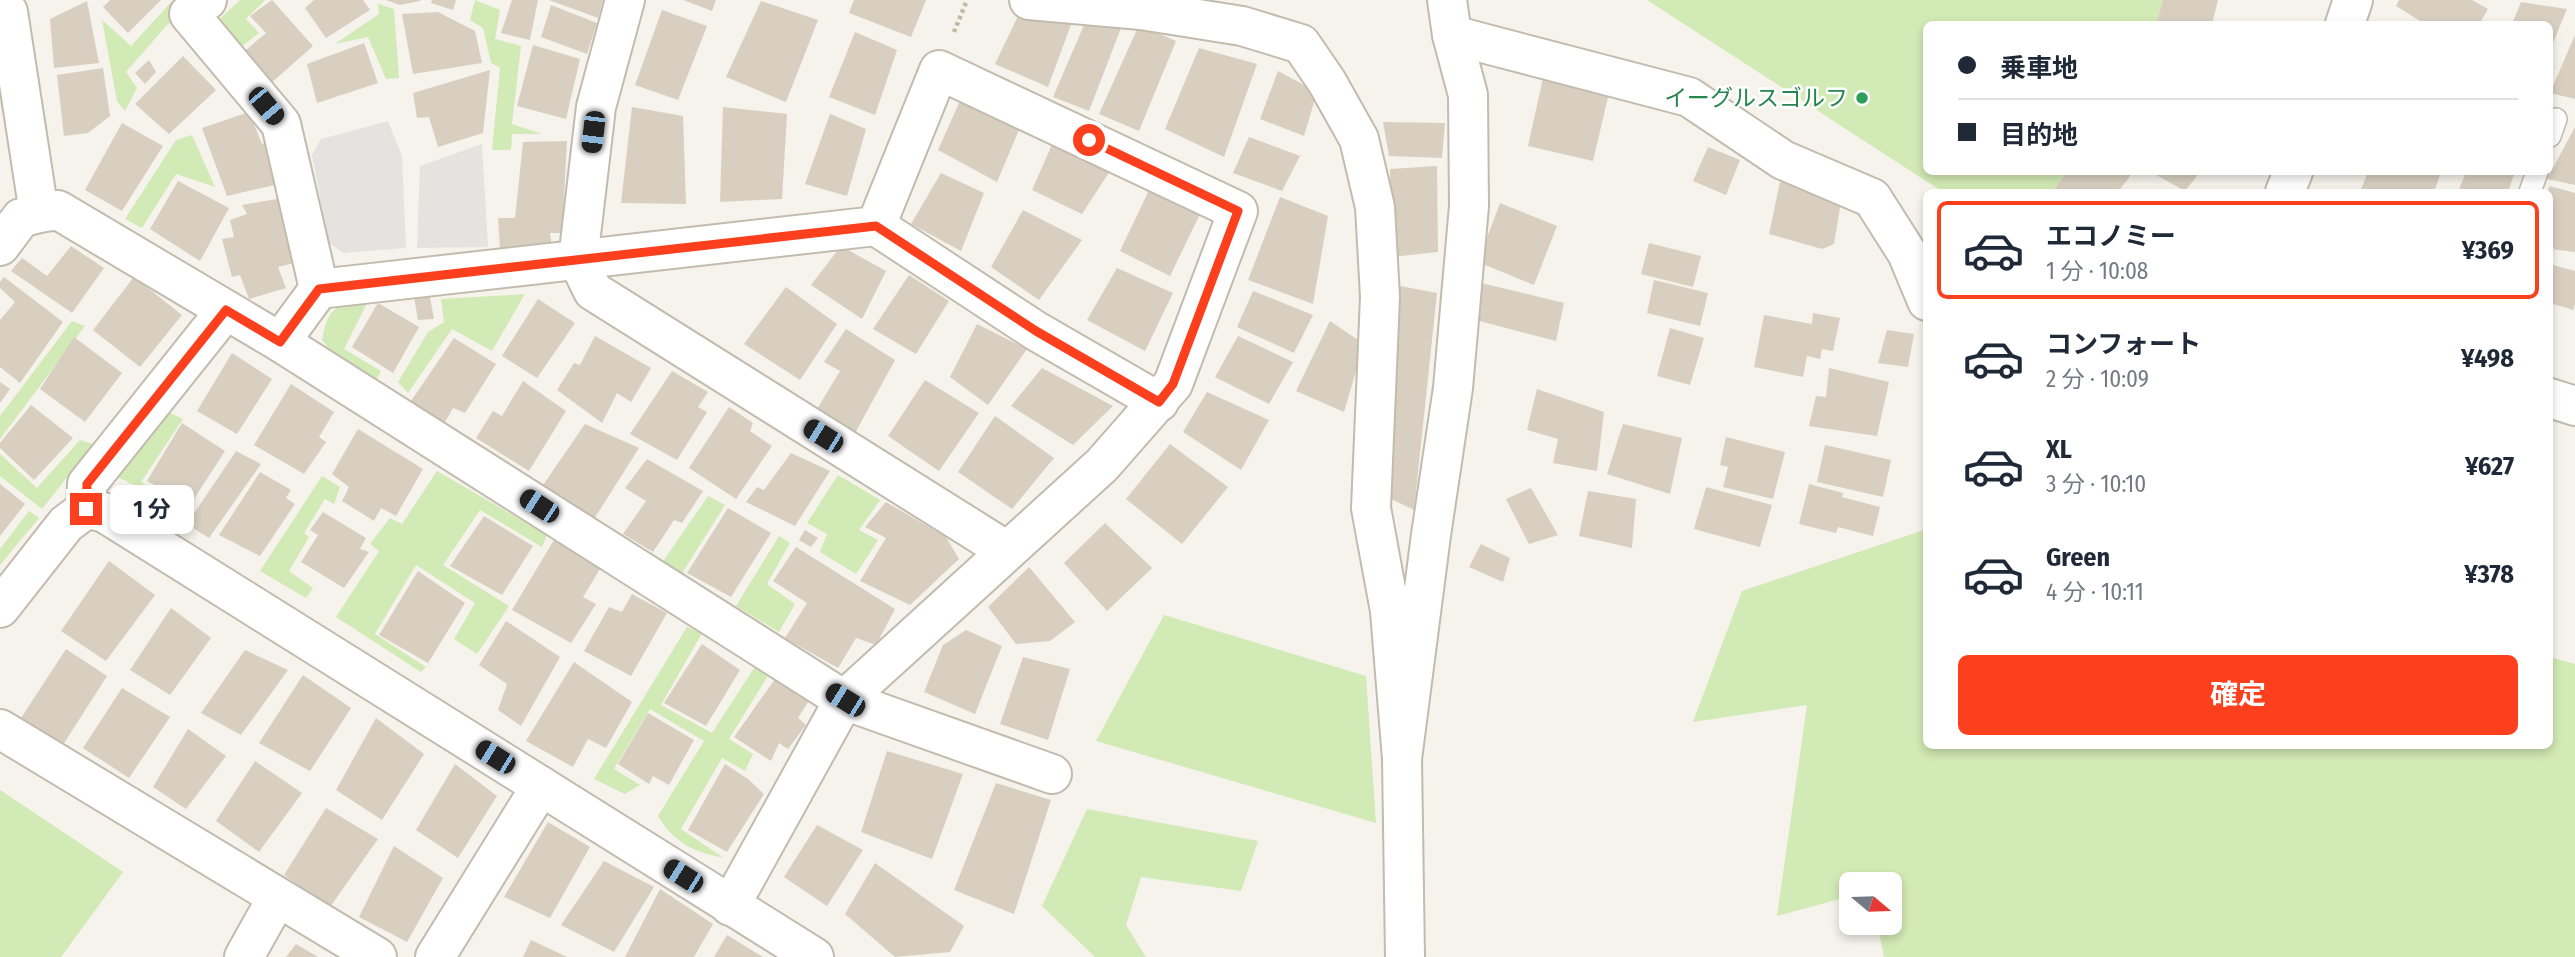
<!DOCTYPE html>
<html lang="ja">
<head>
<meta charset="utf-8">
<style>
	body { margin:0; font-family:"Fira Sans Condensed","Noto Sans JP",sans-serif; background:#f2f2f3; color:#1f2937; height:100vh; display:flex; flex-direction:column; font-size:26px; white-space:nowrap }
	* { box-sizing:border-box; margin:0 }
	p { font-size:23px; color:#747a83 }
	.icon { flex:none; width:38px; height:38px; fill:none; stroke:currentColor; stroke-width:2; stroke-linecap:round; stroke-linejoin:round }
	.map { position:relative; flex:1; overflow:hidden }
	.side { position:absolute; left:1923px; top:189px; width:630px; height:560px; display:flex; flex-direction:column; background:#fff; border-radius:10px; box-shadow:0 4px 10px #0003 }
	.side>* { flex:none }
	.banner { position:absolute; left:1923px; top:21px; width:630px; height:154px; border-radius:10px; box-shadow:0 4px 10px #0003; display:grid; align-content:center; height:154px; padding:0 35px; background:#fff }
	.needle { width:46px; rotate:109deg }
	.tools { position:absolute; left:1839px; top:872px; display:grid; gap:14px }
	.tools a { display:grid; place-items:center; width:63px; height:63px; border-radius:10px; background:#fff; box-shadow:0 4px 10px #0003; font-size:35px }
	.end { position:absolute; width:32px; height:32px; margin:-16px; border:9px solid #fc3f1d; background:#fff; box-shadow:0 0 0 4px #fff }
	.from { border-radius:50% }
	.bubble { position:absolute; height:49px; border-radius:10px; background:#fff; box-shadow:0 4px 10px #0003; font-size:23px; font-weight:700; line-height:49px; text-align:center }
	.car { position:absolute; width:21px; height:42px; margin:-21px -10px; border-radius:9px; box-shadow:0 0 5px 2px #0007; background:linear-gradient(#222 24%,#8ab4d8 0 40%,#222 0 76%,#8ab4d8 0 86%,#222 0) }
	.banner b { display:flex; align-items:center; gap:24px; height:66px; font-size:26px }
	.banner b+b { border-top:2px solid #e0e1e3 }
	.banner i { width:18px; height:18px; background:#1f2937 }
	ul { padding:12px 0 0; list-style:none }
	li { display:flex; align-items:center; gap:21px; height:98px; margin:0 14px 10px; padding:0 21px; border:4px solid transparent; border-radius:10px }
	li div { flex:1 }
	li b { display:block; font-size:26px }
	li em { font-style:normal; font-weight:700 }
	li.active { border-color:#fc3f1d }
	li>.icon { width:63px; height:63px; stroke-width:1.5 }
	.primary-button { display:flex; gap:14px; margin-top:auto; padding:14px 35px }
	.primary-button a { flex:1; height:80px; border-radius:10px; background:#fc3f1d; color:#fff; font-size:28px; font-weight:700; line-height:80px; text-align:center }
	.map>svg:first-child { display:block }
</style>
</head>
<body>
<div class="map">
<svg width="2575" height="957" viewBox="0 0 2575 957">
	<rect width="100%" height="100%" fill="#f6f3ec"/>
	<g fill="#d2eab5">
		<path d="M173,0H198L166,26L126,72L137,88L125,111L117,101L102,20L131,46Z"/>
		<path d="M240,0H265L246,19L259,33L233,53L212,26Z"/>
		<path d="M475,0L500,10L495,39L521,46L512,124L542,134H512L511,150H492L500,68L491,63L483,28L470,20Z"/>
		<path d="M1647,0H2163L2156,24H1927V172H2067L2052,192H1943Z"/>
		<path d="M378,4L394,9L399,78L386,79L368,37L335,44L379,14Z"/>
		<path d="M192,135L215,187L176,174L142,228L125,219L176,140Z"/>
		<path d="M525,294L492,351L452,329L408,393L398,382L428,332L444,322L441,299Z"/>
		<path d="M369,299L344,349L381,371L375,382L339,360L322,340C328,307 337,303 369,299Z"/>
		<path d="M72,321L85,326L0,439V416Z"/>
		<path d="M166,411L183,419L141,482L171,502L115,476Z"/>
		<path d="M80,440L93,444L42,509L0,476V454L37,488Z"/>
		<path d="M437,471L547,535L542,547L480,510L443,565L509,606L477,654L454,639L475,603L416,565L375,634L426,667L421,672L336,617L379,551L370,544L390,518L402,524Z"/>
		<path d="M838,475L880,500L859,530L878,540L856,574L820,552L827,534L807,523Z"/>
		<path d="M322,476L340,487L334,504L325,499L304,533L309,537L289,571L313,588L306,598L260,571Z"/>
		<path d="M708,496L725,505L681,575L662,563Z"/>
		<path d="M29,511L39,518L0,565V549Z"/>
		<path d="M1927,529V746H2550V657L2575,664V957H1884L1877,922H1890V884H1852L1851,896L1777,916L1807,705L1693,722L1742,591Z"/>
		<path d="M779,536L790,543L767,584L795,604L779,632L736,606Z"/>
		<path d="M1164,615L1366,676L1376,823L1096,741Z"/>
		<path d="M687,627L702,633L661,705L712,733L756,665L769,674L729,739L753,754L745,771L722,758L681,829L724,858C694,852 674,843 658,816L704,741L650,709L614,769L640,785L625,794L594,779Z"/>
		<path d="M0,790L123,872L61,957H0Z"/>
		<path d="M1087,809L1258,841L1241,891L1141,877L1126,925L1146,957H1095L1042,906Z"/>
	</g>
	<g fill="#e5e3e0">
		<path d="M388,121L402,156L406,248L343,253L329,243L312,155L321,139Z"/>
		<path d="M482,144L488,247L417,248L420,166Z"/>
	</g>
	<g fill="#d8cfc1">
		<path d="M110,0H161L128,33L103,7Z"/>
		<path d="M272,0L313,46L269,85L241,54L266,33L250,16Z"/>
		<path d="M314,0H363L370,10L326,38L305,8Z"/>
		<path d="M386,0H420V1L400,5Z"/>
		<path d="M432,0H456L453,10L431,3Z"/>
		<path d="M512,0H538L530,40L501,33Z"/>
		<path d="M549,0H603L598,18Z"/>
		<path d="M683,0H716L712,11Z"/>
		<path d="M854,0H926L911,37L849,13Z"/>
		<path d="M2163,0H2218L2212,24H2156Z"/>
		<path d="M2399,0H2472L2488,9L2479,24H2425L2396,6Z"/>
		<path d="M87,1L99,63L54,68L50,19Z"/>
		<path d="M761,1L818,20L786,102L726,77Z"/>
		<path d="M2521,2L2567,9L2550,50V24H2512Z"/>
		<path d="M551,5L597,23L587,54L541,37Z"/>
		<path d="M662,10L707,26L678,100L635,85Z"/>
		<path d="M438,12L475,31L482,63L413,74L402,14Z"/>
		<path d="M1019,14L1072,22L1048,87L995,64Z"/>
		<path d="M1087,18L1121,28L1089,111L1053,97Z"/>
		<path d="M1139,25L1176,41L1139,131L1099,114Z"/>
		<path d="M855,32L897,50L875,115L829,97Z"/>
		<path d="M2575,35V99L2550,93Z"/>
		<path d="M364,43L378,83L317,103L307,64Z"/>
		<path d="M533,45L580,59L566,119L517,106Z"/>
		<path d="M1199,48L1257,64L1224,157L1165,129Z"/>
		<path d="M183,56L216,90L169,134L135,104Z"/>
		<path d="M149,60L156,72L145,84L135,73Z"/>
		<path d="M103,68L110,116L88,133L64,136L57,75Z"/>
		<path d="M490,70L483,133L438,147L429,117L417,118L413,93Z"/>
		<path d="M1278,71L1317,92L1304,136L1260,119Z"/>
		<path d="M1543,78L1609,93L1593,161L1528,146Z"/>
		<path d="M963,94L1024,118L997,182L938,150Z"/>
		<path d="M632,107L683,116L686,204L621,203Z"/>
		<path d="M723,107L787,114L782,199L720,202Z"/>
		<path d="M249,112L262,144L271,140L279,184L227,196L202,128Z"/>
		<path d="M830,114L866,129L847,196L805,184Z"/>
		<path d="M1383,122L1445,123L1442,158L1389,156Z"/>
		<path d="M122,123L163,146L122,211L85,190Z"/>
		<path d="M2575,127V185L2547,179Z"/>
		<path d="M1249,137L1300,156L1282,191L1233,173Z"/>
		<path d="M1054,140L1110,171L1082,214L1032,190Z"/>
		<path d="M567,141L562,233H550L552,248H500L498,218H515L523,142Z"/>
		<path d="M1708,147L1740,160L1726,195L1693,181Z"/>
		<path d="M1437,166L1438,252L1391,257L1390,169Z"/>
		<path d="M2067,172H2133L2118,192H2052Z"/>
		<path d="M2151,172H2200L2185,191Z"/>
		<path d="M2368,172H2441L2434,192H2360Z"/>
		<path d="M2466,172H2515L2508,192H2458Z"/>
		<path d="M941,173L984,193L961,251L911,224Z"/>
		<path d="M178,181L229,208L200,261L150,229Z"/>
		<path d="M1780,182L1842,196L1834,244L1822,249L1769,234Z"/>
		<path d="M1151,186L1202,210L1170,276L1120,251Z"/>
		<path d="M2550,186L2575,193V252L2550,249V192H2547Z"/>
		<path d="M1280,197L1328,216L1313,304L1248,280Z"/>
		<path d="M282,198L298,262L278,267L286,288L249,299L240,275L232,277L222,239L234,237L230,220L247,214L242,205Z"/>
		<path d="M1500,203L1557,226L1534,285L1478,262Z"/>
		<path d="M1023,210L1082,240L1039,300L991,267Z"/>
		<path d="M1649,243L1701,256L1693,287L1641,274Z"/>
		<path d="M71,246L104,268L72,313L11,271L22,258L47,276Z"/>
		<path d="M841,246L886,271L862,319L811,285Z"/>
		<path d="M2550,264L2575,271V304L2573,310L2550,303Z"/>
		<path d="M1117,268L1173,293L1145,351L1087,320Z"/>
		<path d="M909,275L949,301L916,354L873,329Z"/>
		<path d="M4,277L63,322L20,383L0,367V320L15,302L0,288V282Z"/>
		<path d="M134,277L182,315L140,367L93,330Z"/>
		<path d="M1654,280L1708,293L1700,326L1647,313Z"/>
		<path d="M1477,282L1564,303L1556,341L1468,318Z"/>
		<path d="M1400,286L1437,293L1414,510L1389,498Z"/>
		<path d="M786,287L837,324L800,380L744,344Z"/>
		<path d="M1253,291L1313,315L1294,353L1237,327Z"/>
		<path d="M414,297H430L434,319L418,320Z"/>
		<path d="M538,299L575,323L537,378L502,356Z"/>
		<path d="M378,303L419,327L393,373L352,347Z"/>
		<path d="M1813,313L1840,318L1833,351L1822,349L1820,359L1807,356L1803,377L1754,367L1764,315L1812,324Z"/>
		<path d="M1330,321L1364,344L1344,412L1296,391Z"/>
		<path d="M977,324L1027,349L988,405L950,377Z"/>
		<path d="M1670,328L1704,338L1690,385L1657,376Z"/>
		<path d="M846,329L895,360L854,435L814,414L840,371L824,362Z"/>
		<path d="M1887,330L1914,334L1908,367L1878,363Z"/>
		<path d="M595,336L651,368L631,402L617,393L602,423L557,390L574,363L580,365Z"/>
		<path d="M1238,336L1293,362L1269,404L1215,377Z"/>
		<path d="M74,337L122,373L85,422L40,389Z"/>
		<path d="M454,338L496,364L465,413L453,408L444,424L411,401Z"/>
		<path d="M232,353L272,379L237,434L197,411Z"/>
		<path d="M1042,368L1113,406L1073,445L1011,406Z"/>
		<path d="M1829,368L1889,382L1877,436L1809,426L1816,396L1826,397Z"/>
		<path d="M672,371L708,392L698,407L707,412L677,460L630,434Z"/>
		<path d="M925,380L979,413L939,471L888,436Z"/>
		<path d="M523,381L566,411L529,471L476,438L493,411L502,416Z"/>
		<path d="M0,382L10,389L0,403Z"/>
		<path d="M291,384L334,412L319,437L326,442L304,474L254,445Z"/>
		<path d="M1537,389L1604,412L1597,471L1553,463L1558,439L1527,430Z"/>
		<path d="M1207,392L1269,420L1241,470L1183,432Z"/>
		<path d="M31,405L73,438L34,480L0,448V443Z"/>
		<path d="M729,407L753,423L750,431L772,446L736,499L689,468Z"/>
		<path d="M995,416L1054,458L1012,509L958,472Z"/>
		<path d="M182,423L225,451L190,505L147,481Z"/>
		<path d="M585,424L639,448L594,519L541,488Z"/>
		<path d="M1623,424L1682,438L1670,494L1607,474Z"/>
		<path d="M358,429L423,469L396,516L381,508L374,521L342,501L349,487L332,474Z"/>
		<path d="M1726,437L1785,452L1773,499L1723,487L1728,467L1720,465Z"/>
		<path d="M1170,444L1228,487L1182,544L1126,499Z"/>
		<path d="M1825,445L1891,460L1883,497L1817,482Z"/>
		<path d="M236,451L261,464L209,538L193,528V515Z"/>
		<path d="M791,453L830,471L795,526L746,502L757,487L764,490Z"/>
		<path d="M647,459L703,491L682,523L674,520L653,552L623,534L646,501L625,488Z"/>
		<path d="M260,472L291,490L286,498L295,504L260,556L219,535Z"/>
		<path d="M0,484L25,504L0,536Z"/>
		<path d="M1809,484L1843,493L1842,497L1880,507L1873,536L1838,527L1836,533L1799,524Z"/>
		<path d="M1706,487L1772,505L1760,547L1694,529Z"/>
		<path d="M1531,488L1558,535L1529,544L1506,499Z"/>
		<path d="M1588,491L1636,499L1632,548L1579,536Z"/>
		<path d="M886,502L946,537L959,559L910,605L860,581L886,538L865,527Z"/>
		<path d="M728,508L771,533L731,597L687,573Z"/>
		<path d="M323,512L366,538L360,549L369,552L344,588L301,562L318,535L310,530Z"/>
		<path d="M484,516L533,546L502,595L450,566Z"/>
		<path d="M1105,523L1152,568L1107,611L1064,563Z"/>
		<path d="M805,530L818,538L811,547L799,540Z"/>
		<path d="M554,540L600,569L583,597L596,604L571,643L512,610Z"/>
		<path d="M1481,544L1510,558L1503,582L1469,567Z"/>
		<path d="M796,547L895,609L876,645L856,638L838,668L785,638L807,603L773,581Z"/>
		<path d="M109,561L155,595L106,661L61,631Z"/>
		<path d="M1029,567L1075,622L1050,641L1016,644L988,607Z"/>
		<path d="M418,571L465,603L428,663L379,635Z"/>
		<path d="M632,594L667,613L631,676L584,651L609,607L622,612Z"/>
		<path d="M171,608L211,638L170,695L130,670Z"/>
		<path d="M506,621L560,657L521,726L498,710L507,684L479,665Z"/>
		<path d="M966,630L1002,646L975,714L924,692L943,645Z"/>
		<path d="M702,644L740,670L706,726L664,703Z"/>
		<path d="M66,649L107,676L61,748L21,718Z"/>
		<path d="M245,650L288,670L241,735L201,713Z"/>
		<path d="M1023,657L1070,669L1048,740L1000,724Z"/>
		<path d="M574,662L632,702L606,748L588,739L573,767L526,741Z"/>
		<path d="M303,675L351,708L310,771L259,743Z"/>
		<path d="M775,679L810,699L798,718L806,725L788,749L779,743L771,761L734,737Z"/>
		<path d="M122,688L170,717L129,778L83,748Z"/>
		<path d="M648,713L694,740L669,785L653,776L649,784L618,764Z"/>
		<path d="M376,718L424,754L382,820L336,790Z"/>
		<path d="M188,729L226,756L186,809L153,787Z"/>
		<path d="M887,751L963,774L932,859L861,832Z"/>
		<path d="M255,761L302,793L259,852L216,821Z"/>
		<path d="M455,764L497,796L458,858L416,830Z"/>
		<path d="M725,764L748,779L764,794L727,852L688,830Z"/>
		<path d="M996,783L1051,800L1014,914L954,890Z"/>
		<path d="M326,808L378,839L330,907L284,875Z"/>
		<path d="M548,822L590,847L550,918L504,897Z"/>
		<path d="M817,825L863,850L827,906L784,877Z"/>
		<path d="M394,846L443,878L407,942L359,917Z"/>
		<path d="M604,861L654,887L614,952L561,925Z"/>
		<path d="M875,863L964,926L950,952L895,957L845,914Z"/>
		<path d="M660,889L713,924L694,957H625Z"/>
		<path d="M727,935L763,957H714Z"/>
		<path d="M531,940L567,957H523Z"/>
		<path d="M296,944L318,957H286Z"/>
	</g>
	<g fill="none" stroke-linecap="round" stroke-linejoin="round">
		<g stroke="#c2bbae" stroke-width="24">
			<g id="service">
				<path d="M2550,136L2556,119"/>
				<path d="M2530,192L2537,172"/>
			</g>
		</g>
		<g stroke="#c2bbae" stroke-width="42">
			<g id="minor">
				<path d="M207,0L189,14L281,124L319,289"/>
				<path d="M625,0L596,107L578,260L593,291L1007,551"/>
				<path d="M1029,0L1141,10L1242,26L1301,44L1327,82L1359,139L1375,207L1380,297L1371,508L1390,611L1402,759"/>
				<path d="M2345,24L2353,0"/>
				<path d="M1452,35L1689,97L1783,160L1872,198L1907,253L1927,301"/>
				<path d="M2285,192L2293,172"/>
				<path d="M39,213L58,210L280,342L844,700L1052,774"/>
				<path d="M876,226L1036,331L1159,402"/>
				<path d="M0,246L21,218L39,213L8,12"/>
				<path d="M280,342L319,289L876,226L939,70L1238,211L1173,384L1102,465L844,700L730,906"/>
				<path d="M2550,398L2575,406"/>
				<path d="M86,509L103,512L814,957"/>
				<path d="M0,608L66,524L86,509L87,484L226,310"/>
				<path d="M0,729L377,957"/>
				<path d="M244,957L277,898"/>
				<path d="M435,957L541,786"/>
				<path d="M1405,957L1402,759L1431,535L1453,388L1469,206L1468,95L1452,35L1447,0"/>
			</g>
		</g>
		<path stroke="#c4b79f" stroke-width="4.5" stroke-dasharray="3.5 3.5" stroke-linecap="butt" d="M954,32L967,0"/>
		<use href="#service" stroke="#fff" stroke-width="21"/>
		<use href="#minor" stroke="#fff" stroke-width="38"/>
	</g>
	<g fill="none" stroke-linecap="round" stroke-linejoin="round">
		<path stroke="#fc3f1d" stroke-width="9" d="M86,509L87,484L226,310L280,342L319,289L876,226L1036,331L1159,402L1173,384L1238,211L1089,140"/>
	</g>
	<circle fill="#2e9e5b" stroke="#fff" stroke-width="2.5" cx="1862" cy="98" r="7"/>
	<g text-anchor="middle" stroke-width="5" stroke-linejoin="round" paint-order="stroke">
		<g font-size="23" fill="#27864d" stroke="#fff" text-anchor="end">
			<text x="1848" y="106">イーグルスゴルフ</text>
		</g>
	</g>
</svg>
<div class="tools">
<a><svg class="needle" viewBox="-14 -14 28 28"><path d="M0-13l5 13h-10z" fill="#e53935"/><path d="M0 13l5-13h-10z" fill="#747a83"/></svg></a>
</div>
<i class="end from" style="left:1089px;top:140px"></i>
<i class="end" style="left:86px;top:509px"></i>
<div class="bubble" style="left:110px;top:485px;width:84px">1 分</div>
<i class="car" style="left:266px;top:106px;rotate:140deg"></i>
<i class="car" style="left:593px;top:132px;rotate:187deg"></i>
<i class="car" style="left:823px;top:436px;rotate:302deg"></i>
<i class="car" style="left:539px;top:506px;rotate:303deg"></i>
<i class="car" style="left:845px;top:700px;rotate:302deg"></i>
<i class="car" style="left:495px;top:757px;rotate:302deg"></i>
<i class="car" style="left:683px;top:876px;rotate:302deg"></i>
<div class="banner">
<b><i class="from"></i>乗車地</b>
<b><i></i>目的地</b>
</div>
<section class="side">
<ul>
<li class="active"><svg class="icon" aria-label="car" viewBox="0 0 24 24"><path d="M5 17H2v-5l4-1 3-4h7l3 4 3 1v5h-3M9 17h6M6 11h13"/><circle cx="7" cy="17" r="2"/><circle cx="17" cy="17" r="2"/></svg><div><b>エコノミー</b><p>1 分 · 10:08</p></div><em>¥369</em></li>
<li><svg class="icon" aria-label="car" viewBox="0 0 24 24"><path d="M5 17H2v-5l4-1 3-4h7l3 4 3 1v5h-3M9 17h6M6 11h13"/><circle cx="7" cy="17" r="2"/><circle cx="17" cy="17" r="2"/></svg><div><b>コンフォート</b><p>2 分 · 10:09</p></div><em>¥498</em></li>
<li><svg class="icon" aria-label="car" viewBox="0 0 24 24"><path d="M5 17H2v-5l4-1 3-4h7l3 4 3 1v5h-3M9 17h6M6 11h13"/><circle cx="7" cy="17" r="2"/><circle cx="17" cy="17" r="2"/></svg><div><b>XL</b><p>3 分 · 10:10</p></div><em>¥627</em></li>
<li><svg class="icon" aria-label="car" viewBox="0 0 24 24"><path d="M5 17H2v-5l4-1 3-4h7l3 4 3 1v5h-3M9 17h6M6 11h13"/><circle cx="7" cy="17" r="2"/><circle cx="17" cy="17" r="2"/></svg><div><b>Green</b><p>4 分 · 10:11</p></div><em>¥378</em></li>
</ul>
<div class="primary-button"><a>確定</a></div>
</section>
</div>
</body>
</html>
